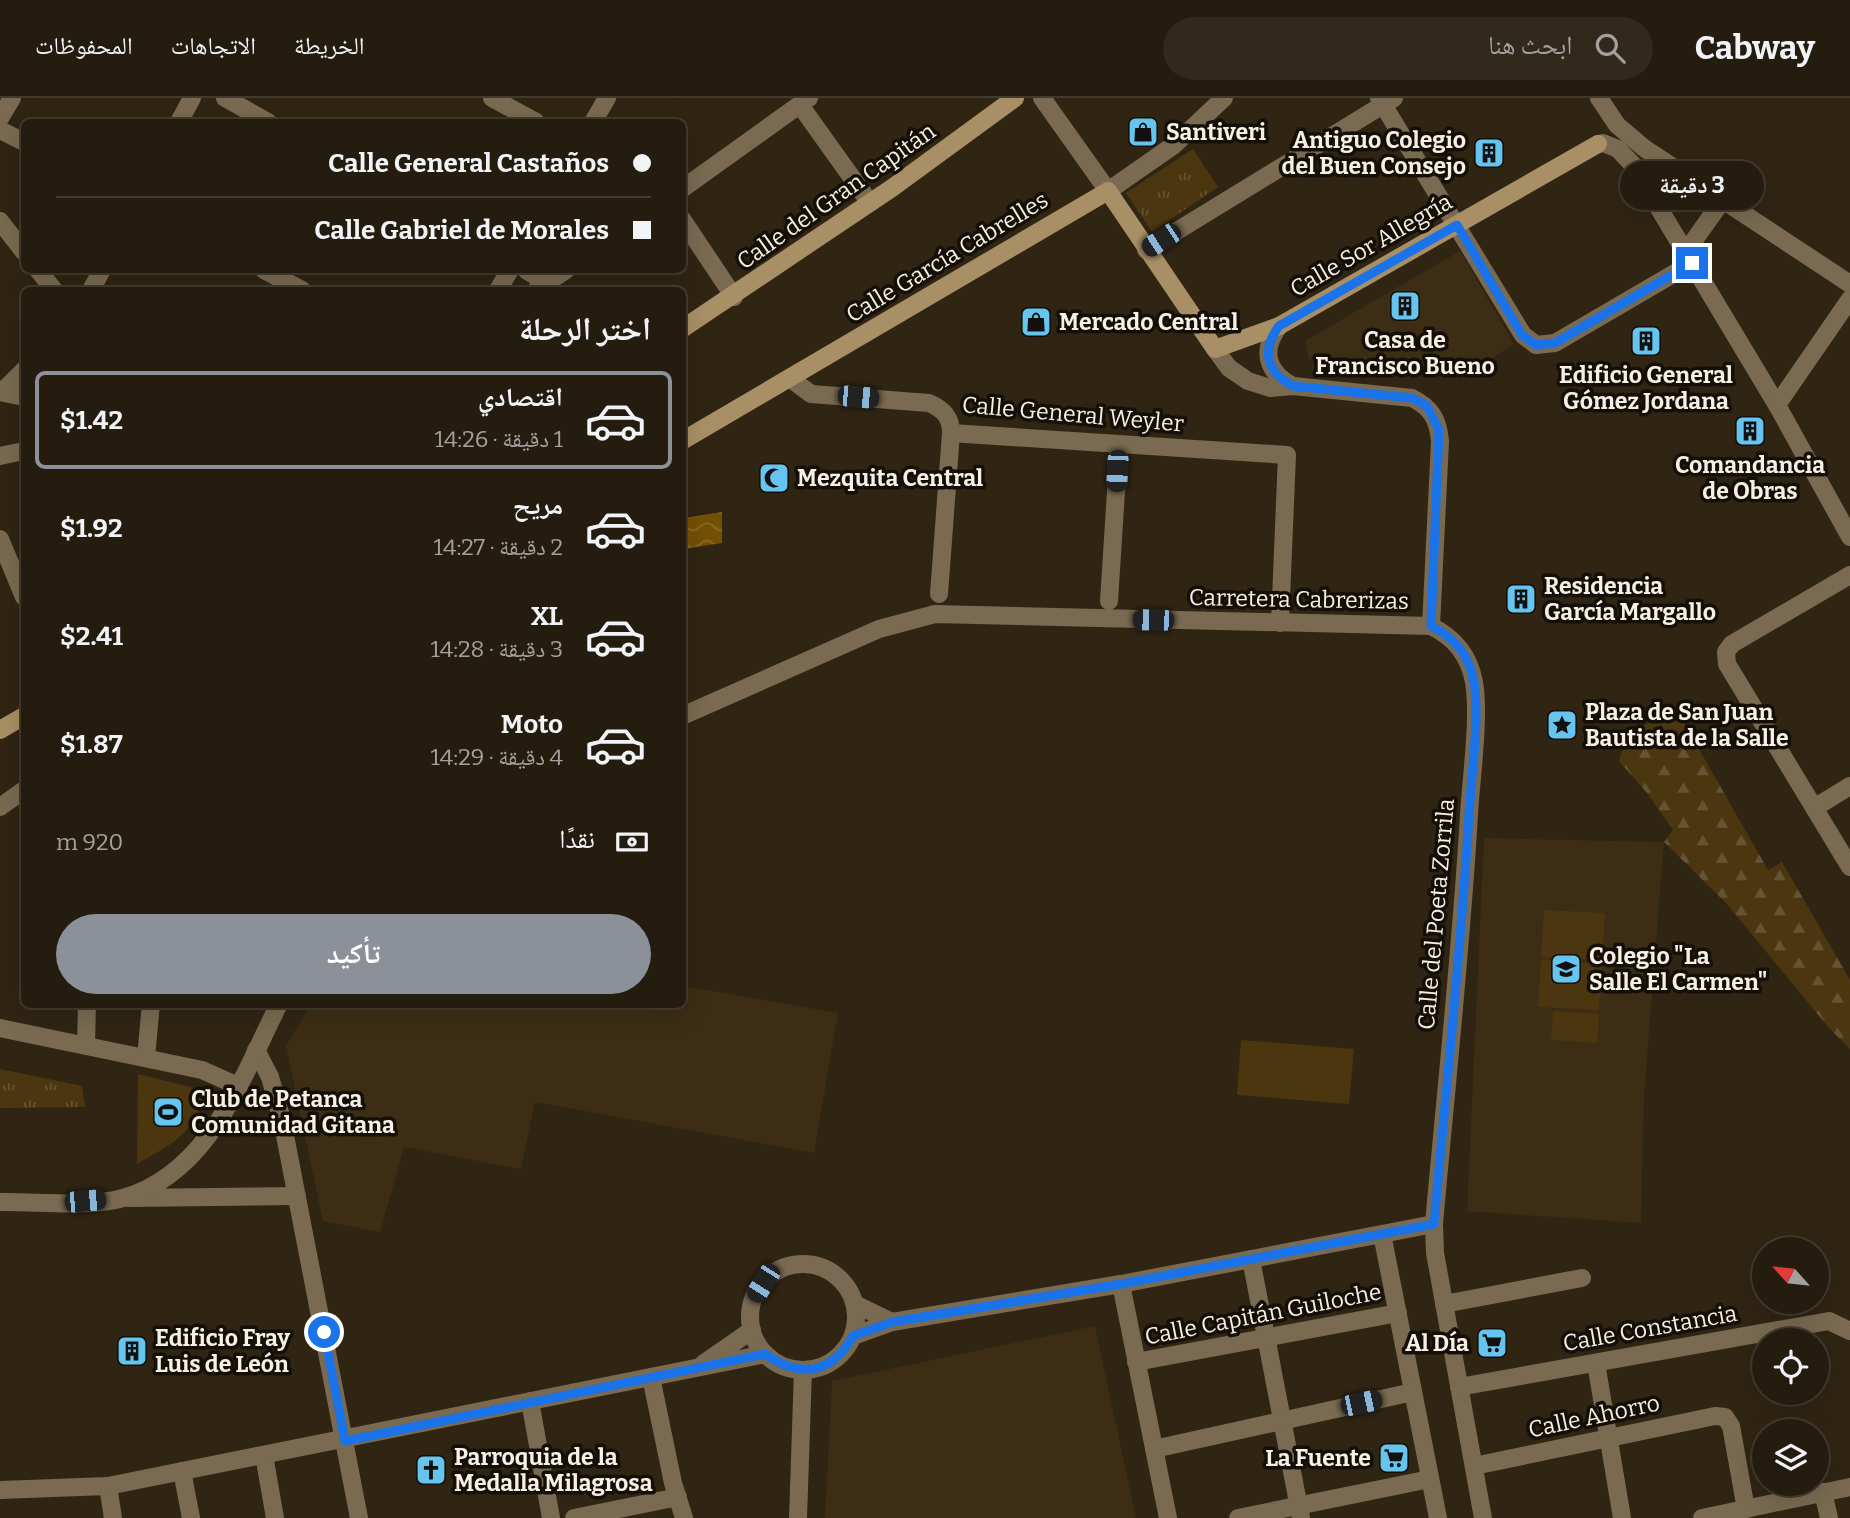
<!DOCTYPE html>
<html lang="ar">
<head>
<meta charset="utf-8">
<style>
	body { margin:0; font-family:Bitter,"Noto Naskh Arabic",serif; background:#30291c; color:#f1f3f6; direction:rtl; height:100vh; display:flex; flex-direction:column; font-size:26px; white-space:nowrap }
	* { box-sizing:border-box; margin:0 }
	p { font-size:23px; color:#a3a19e }
	.icon { flex:none; width:38px; height:38px; fill:none; stroke:currentColor; stroke-width:2; stroke-linecap:round; stroke-linejoin:round }
	.map { position:relative; flex:1; overflow:hidden; direction:ltr }
	.side { position:absolute; left:21px; top:189px; width:665px; height:721px; display:flex; flex-direction:column; background:#241c0e; border-radius:10px; box-shadow:0 7px 28px #0002,0 0 0 2px #413a2e; direction:rtl }
	.side>* { flex:none }
	.guide { position:absolute; left:21px; top:21px; width:665px; height:154px; border-radius:10px; box-shadow:0 7px 28px #0002,0 0 0 2px #413a2e; direction:rtl; display:grid; align-content:center; height:154px; padding:0 35px; background:#241c0e }
	.needle { width:46px; rotate:297deg }
	.fabs { position:absolute; left:1752px; top:1139px; display:grid; gap:14px }
	.fabs a { display:grid; place-items:center; width:77px; height:77px; border-radius:50%; background:#241c0e; box-shadow:0 7px 28px #0002,0 0 0 2px #413a2e; font-size:35px }
	.end { position:absolute; width:32px; height:32px; margin:-16px; border:9px solid #1a73e8; background:#fff; box-shadow:0 0 0 4px #fff }
	.from { border-radius:50% }
	.bubble { position:absolute; height:49px; border-radius:24px; background:#241c0e; box-shadow:0 7px 28px #0002,0 0 0 2px #413a2e; font-size:23px; font-weight:700; line-height:49px; text-align:center; direction:rtl }
	.car { position:absolute; width:21px; height:42px; margin:-21px -10px; border-radius:9px; box-shadow:0 0 5px 2px #0007; background:linear-gradient(#222 24%,#8ab4d8 0 40%,#222 0 76%,#8ab4d8 0 86%,#222 0) }
	.guide b { display:flex; align-items:center; gap:24px; height:66px; font-size:26px }
	.guide b+b { border-top:2px solid #413a2e }
	.guide i { width:18px; height:18px; background:#f1f3f6 }
	ul { padding:0; list-style:none }
	li { display:flex; align-items:center; gap:21px; height:98px; margin:0 14px 10px; padding:0 21px; border:4px solid transparent; border-radius:10px }
	li div { flex:1 }
	li b { display:block; font-size:26px }
	li em { font-style:normal; font-weight:700 }
	li.on { border-color:#8c9099 }
	li>.icon { width:63px; height:63px; stroke-width:1.5 }
	h2 { padding:0 35px; font-size:32px; line-height:84px }
	.pay { display:flex; align-items:center; gap:18px; height:77px; padding:0 35px; font-size:26px }
	.pay p { margin-inline-start:auto }
	.button { display:flex; gap:14px; margin-top:auto; padding:14px 35px }
	.button a { flex:1; height:80px; border-radius:42px; background:#8c9099; color:#fff; font-size:28px; font-weight:700; line-height:80px; text-align:center }
	header { display:flex; align-items:center; gap:42px; box-sizing:border-box; height:98px; padding:0 35px; background:#241c0e; border-bottom:2px solid #413a2e }
	header strong { font-size:33px }
	nav { display:flex; gap:38px; margin-inline-start:auto; font-size:24px }
	.search { width:490px; height:63px; background:#30291c; display:flex; align-items:center; gap:18px; box-sizing:border-box; padding:0 24px; border-radius:38px; color:#a3a19e; font-size:26px }
	.map>svg:first-child { display:block }
</style>
</head>
<body>
<header>
<strong>Cabway</strong>
<div class="search"><svg class="icon" aria-label="search" viewBox="0 0 24 24"><circle cx="10" cy="10" r="6"/><path d="M15 15l6 6"/></svg>ابحث هنا</div>
<nav><a>الخريطة</a><a>الاتجاهات</a><a>المحفوظات</a></nav>
</header>
<div class="map">
<svg width="1850" height="1420" viewBox="0 0 1850 1420">
	<defs>
		<pattern id="grass-tufts" width="24" height="20" patternUnits="userSpaceOnUse" patternTransform="scale(1.75)"><rect width="24" height="20" fill="#4b3610"/><path d="M3 7l-1-3M5 7V3M7 7l1-3M15 17l-1-3M17 17v-4M19 17l1-3" fill="none" stroke="#665333"/></pattern>
		<pattern id="forest-firs" width="22" height="20" patternUnits="userSpaceOnUse" patternTransform="scale(1.75)"><rect width="22" height="20" fill="#4b3610"/><path d="M5 1l3.5 6h-7zM16 11l3.5 6h-7z" fill="#665333"/></pattern>
		<pattern id="water-waves" width="16" height="10" patternUnits="userSpaceOnUse" patternTransform="scale(1.75)"><rect width="16" height="10" fill="#735004"/><path d="M0 5q4-4 8 0t8 0" fill="none" stroke="#886a28"/></pattern>
	</defs>
	<rect width="100%" height="100%" fill="#302513"/>
	<g fill="#3c2d14">
		<path d="M1460,153L1514,246L1476,270L1309,261L1305,243Z"/>
		<path d="M1484,740L1664,744L1644,998L1641,1125L1467,1113Z"/>
		<path d="M683,888L838,915L814,1055L535,1004L521,1071L404,1049L380,1134L323,1123L286,948L310,907L682,906Z"/>
		<path d="M1095,1228L1136,1420H825L832,1283Z"/>
	</g>
	<g fill="url(#grass-tufts)">
		<path d="M1193,51L1218,89L1152,134L1126,95Z"/>
		<path d="M0,971L82,988L85,1009L0,1010Z"/>
	</g>
	<path fill="url(#forest-firs)" d="M1675,609L1768,772L1782,764L1850,882V951L1830,931L1726,805L1664,744L1673,732L1647,695L1619,663L1627,638Z"/>
	<g fill="#4b3610">
		<path d="M1544,812L1605,815L1602,862L1541,859Z"/>
		<path d="M1541,862L1602,866L1599,912L1538,909Z"/>
		<path d="M1553,913L1599,916L1597,945L1551,942Z"/>
		<path d="M1241,942L1354,951L1349,1006L1237,997Z"/>
		<path d="M138,976L194,990L204,1002C189,1040 171,1046 137,1066Z"/>
	</g>
	<path fill="url(#water-waves)" d="M722,414V445L683,451V420Z"/>
	<g fill="none" stroke-linecap="round" stroke-linejoin="round">
		<g stroke="#796a51" stroke-width="18">
			<path d="M225,0L268,24"/>
			<path d="M492,0L536,24"/>
			<path d="M1042,0L1108,93L1174,47L1224,0"/>
			<path d="M1379,0L1523,237L1536,247L1555,245L1692,165"/>
			<path d="M1599,0L1617,27L1644,50L1850,186"/>
			<path d="M800,7L870,105"/>
			<path d="M0,20L12,0"/>
			<path d="M179,24L192,0"/>
			<path d="M593,24L607,0"/>
			<path d="M0,32L24,44"/>
			<path d="M1598,46L1603,45L1618,51L1633,67L1777,307L1850,439"/>
			<path d="M682,91L809,0"/>
			<path d="M682,121L734,199"/>
			<path d="M0,123L24,154"/>
			<path d="M1146,152L1394,0"/>
			<path d="M1685,155L1722,103"/>
			<path d="M38,172L54,192"/>
			<path d="M264,172L302,192"/>
			<path d="M526,172L547,185"/>
			<path d="M91,192L102,172"/>
			<path d="M498,192L510,172"/>
			<path d="M536,192L566,172"/>
			<path d="M1279,228C1261,252 1266,274 1293,288"/>
			<path d="M1215,251L1229,270L1248,283L1270,290L1293,288L1412,300C1432,310 1438,322 1440,343L1431,528"/>
			<path d="M791,281L811,296L929,305C943,311 951,319 951,335L939,496"/>
			<path d="M0,294L24,299"/>
			<path d="M2,294L24,272"/>
			<path d="M1777,307L1850,201"/>
			<path d="M951,335L1287,357L1280,525"/>
			<path d="M0,358L24,353"/>
			<path d="M0,441L24,499"/>
			<path d="M1850,477L1732,546L1726,554L1727,566L1850,769"/>
			<path d="M1109,503L1119,347"/>
			<path d="M682,618L879,531L935,516L1431,528C1455,540 1469,557 1474,584C1480,620 1471,680 1469,717C1461,854 1446,990 1434,1126L1435,1155L1483,1420"/>
			<path d="M0,709L24,692"/>
			<path d="M1814,710L1850,688"/>
			<path d="M0,930L202,972L238,988"/>
			<path d="M86,947L87,906"/>
			<path d="M256,952L270,979L282,1022L359,1420"/>
			<path d="M146,959L151,906"/>
			<path d="M129,1100L297,1098"/>
			<path d="M0,1104C36,1103 89,1110 123,1100C210,1075 242,979 279,906"/>
			<path d="M1382,1136L1438,1420"/>
			<path d="M1251,1161L1301,1420"/>
			<circle cx="803" cy="1219" r="53"/>
			<path d="M1121,1186L1168,1420"/>
			<path d="M855,1206L892,1224"/>
			<path d="M1444,1206L1582,1180"/>
			<path d="M853,1238L892,1224L1121,1186L1434,1126"/>
			<path d="M1136,1264L1398,1215"/>
			<path d="M1596,1265L1622,1420"/>
			<path d="M703,1266L752,1232"/>
			<path d="M651,1279L673,1385L684,1420"/>
			<path d="M1459,1289L1829,1223L1850,1233"/>
			<path d="M530,1303L551,1420"/>
			<path d="M1154,1351L1413,1294"/>
			<path d="M264,1357L275,1420"/>
			<path d="M1474,1368L1715,1318L1725,1319L1731,1328L1746,1411"/>
			<path d="M182,1373L191,1420"/>
			<path d="M108,1388L113,1420"/>
			<path d="M0,1392L108,1388L765,1256"/>
			<path d="M1823,1394L1829,1420"/>
			<path d="M574,1420L678,1399"/>
			<path d="M798,1420L803,1272"/>
			<path d="M1238,1420L1430,1381"/>
			<path d="M1702,1420L1850,1389"/>
		</g>
		<g stroke="#a88f66" stroke-width="18">
			<path d="M682,231L892,90L1015,0"/>
			<path d="M682,343L1108,93L1215,251L1279,228L1598,46"/>
			<path d="M0,632L24,618"/>
		</g>
	</g>
	<g fill="none" stroke-linecap="round" stroke-linejoin="round">
		<path stroke="#1a73e8" stroke-width="9" d="M324,1234L345,1343L765,1256C800,1280 831,1277 853,1238L892,1224L1121,1186L1434,1126C1446,990 1461,854 1469,717C1471,679 1480,620 1474,584C1469,557 1455,540 1431,528L1439,332L1427,308L1412,300L1293,288C1266,274 1261,252 1279,228L1457,127L1522,237L1536,247L1555,245L1692,165"/>
	</g>
	<defs>
		<g id="shop-square" transform="scale(1.575)"><rect x="-9" y="-9" width="18" height="18" rx="4" fill="#65c5ee" stroke="#140f08"/><path d="M-5-2.5h2.3a2.7 3.5 0 0 1 5.4 0H5L5.5 6h-11ZM-1.5-2.5h3a1.5 2.3 0 0 0-3 0Z" fill="#111"/></g>
		<g id="building-square" transform="scale(1.575)"><rect x="-9" y="-9" width="18" height="18" rx="4" fill="#65c5ee" stroke="#140f08"/><path d="M-4-6H4V6H1V3H-1V6H-4ZM-2.5-4.3h1.7v1.8h-1.7ZM.8-4.3h1.7v1.8H.8ZM-2.5-1h1.7V.8h-1.7ZM.8-1h1.7V.8H.8Z" fill="#111"/></g>
		<g id="mosque-square" transform="scale(1.575)"><rect x="-9" y="-9" width="18" height="18" rx="4" fill="#65c5ee" stroke="#140f08"/><path d="M3.5-4.9A6 6 0 1 0 3.5 4.9A5 5 0 1 1 3.5-4.9Z" fill="#111"/></g>
		<g id="sight-square" transform="scale(1.575)"><rect x="-9" y="-9" width="18" height="18" rx="4" fill="#65c5ee" stroke="#140f08"/><path d="M0-6L1.8-2.2L6-1.7L2.9 1.2L3.7 5.4L0 3.3L-3.7 5.4L-2.9 1.2L-6-1.7L-1.8-2.2Z" fill="#111"/></g>
		<g id="school-square" transform="scale(1.575)"><rect x="-9" y="-9" width="18" height="18" rx="4" fill="#65c5ee" stroke="#140f08"/><path d="M0-5L7-2L0 1L-7-2ZM-4 1L0 2.5L4 1V4Q0 6-4 4Z" fill="#111"/></g>
		<g id="stadium-square" transform="scale(1.575)"><rect x="-9" y="-9" width="18" height="18" rx="4" fill="#65c5ee" stroke="#140f08"/><path d="M0-5a6.5 5 0 1 0 0 10a6.5 5 0 1 0 0-10ZM-3.5-1.8h7v3.6h-7Z" fill="#111"/></g>
		<g id="supermarket-square" transform="scale(1.575)"><rect x="-9" y="-9" width="18" height="18" rx="4" fill="#65c5ee" stroke="#140f08"/><path d="M-6-5.5h2.5l.6 2H6L4.5 2H-2.5L-4.4-4H-6ZM-1.5 3.2a1.3 1.3 0 1 0 .1 0ZM3 3.2a1.3 1.3 0 1 0 .1 0Z" fill="#111"/></g>
		<g id="church-square" transform="scale(1.575)"><rect x="-9" y="-9" width="18" height="18" rx="4" fill="#65c5ee" stroke="#140f08"/><path d="M-1.2-6h2.4v3.5h3.3v2.4h-3.3V6h-2.4V-.1h-3.3v-2.4h3.3Z" fill="#111"/></g>
	</defs>
	<g fill-rule="evenodd">
		<use href="#shop-square" x="1143" y="34"/>
		<use href="#building-square" x="1489" y="55"/>
		<use href="#building-square" x="1405" y="208"/>
		<use href="#shop-square" x="1036" y="224"/>
		<use href="#building-square" x="1646" y="243"/>
		<use href="#building-square" x="1750" y="333"/>
		<use href="#mosque-square" x="774" y="380"/>
		<use href="#building-square" x="1521" y="501"/>
		<use href="#sight-square" x="1562" y="627"/>
		<use href="#school-square" x="1566" y="871"/>
		<use href="#stadium-square" x="168" y="1014"/>
		<use href="#supermarket-square" x="1492" y="1245"/>
		<use href="#building-square" x="132" y="1253"/>
		<use href="#supermarket-square" x="1394" y="1360"/>
		<use href="#church-square" x="431" y="1372"/>
	</g>
	<g text-anchor="middle" stroke-width="7" stroke-linejoin="round" paint-order="stroke">
		<g font-size="23" font-weight="bold" fill="#f8f0e5" stroke="#140f08" text-anchor="start">
			<text x="1166" y="42">Santiveri</text>
			<text x="1466" y="50" text-anchor="end">Antiguo Colegio<tspan x="1466" dy="26">del Buen Consejo</tspan></text>
			<text x="1059" y="232">Mercado Central</text>
			<text x="1405" y="250" text-anchor="middle">Casa de<tspan x="1405" dy="26">Francisco Bueno</tspan></text>
			<text x="1646" y="285" text-anchor="middle">Edificio General<tspan x="1646" dy="26">Gómez Jordana</tspan></text>
			<text x="1750" y="375" text-anchor="middle">Comandancia<tspan x="1750" dy="26">de Obras</tspan></text>
			<text x="797" y="388">Mezquita Central</text>
			<text x="1544" y="496">Residencia<tspan x="1544" dy="26">García Margallo</tspan></text>
			<text x="1585" y="622">Plaza de San Juan<tspan x="1585" dy="26">Bautista de la Salle</tspan></text>
			<text x="1589" y="866">Colegio "La<tspan x="1589" dy="26">Salle El Carmen"</tspan></text>
			<text x="191" y="1009">Club de Petanca<tspan x="191" dy="26">Comunidad Gitana</tspan></text>
			<text x="155" y="1248">Edificio Fray<tspan x="155" dy="26">Luis de León</tspan></text>
			<text x="1469" y="1253" text-anchor="end">Al Día</text>
			<text x="454" y="1367">Parroquia de la<tspan x="454" dy="26">Medalla Milagrosa</tspan></text>
			<text x="1371" y="1368" text-anchor="end">La Fuente</text>
		</g>
		<g font-size="23" fill="#f8f0e5" stroke="#140f08">
			<text transform="translate(836 98) rotate(-35)" y="8">Calle del Gran Capitán</text>
			<text transform="translate(1371 147) rotate(-30)" y="8">Calle Sor Allegría</text>
			<text transform="translate(947 159) rotate(-31)" y="8">Calle García Cabrelles</text>
			<text transform="translate(1073 316) rotate(5)" y="8">Calle General Weyler</text>
			<text transform="translate(1299 501) rotate(1)" y="8">Carretera Cabrerizas</text>
			<text transform="translate(1436 816) rotate(-85)" y="8">Calle del Poeta Zorrila</text>
			<text transform="translate(1263 1216) rotate(-11)" y="8">Calle Capitán Guiloche</text>
			<text transform="translate(1650 1230) rotate(-10)" y="8">Calle Constancia</text>
			<text transform="translate(1594 1318) rotate(-12)" y="8">Calle Ahorro</text>
		</g>
	</g>
</svg>
<div class="fabs">
<a><svg class="needle" viewBox="-14 -14 28 28"><path d="M0-13l5 13h-10z" fill="#e53935"/><path d="M0 13l5-13h-10z" fill="#a3a19e"/></svg></a>
<a><svg class="icon" aria-label="locate" viewBox="0 0 24 24"><circle cx="12" cy="12" r="6"/><path d="M12 2v4M12 18v4M2 12h4M18 12h4"/></svg></a>
<a><svg class="icon" aria-label="layers" viewBox="0 0 24 24"><path d="M12 4l9 5-9 5-9-5zM3 14l9 5 9-5"/></svg></a>
</div>
<i class="end from" style="left:324px;top:1234px"></i>
<i class="end" style="left:1692px;top:165px"></i>
<div class="bubble" style="left:1620px;top:63px;width:144px">3 دقيقة</div>
<i class="car" style="left:1161px;top:142px;rotate:237deg"></i>
<i class="car" style="left:858px;top:299px;rotate:95deg"></i>
<i class="car" style="left:1117px;top:373px;rotate:183deg"></i>
<i class="car" style="left:1153px;top:522px;rotate:271deg"></i>
<i class="car" style="left:85px;top:1103px;rotate:85deg"></i>
<i class="car" style="left:763px;top:1185px;rotate:212deg"></i>
<i class="car" style="left:1361px;top:1305px;rotate:78deg"></i>
<div class="guide">
<b><i class="from"></i>Calle General Castaños</b>
<b><i></i>Calle Gabriel de Morales</b>
</div>
<section class="side">
<h2>اختر الرحلة</h2>
<ul>
<li class="on"><svg class="icon" aria-label="car" viewBox="0 0 24 24"><path d="M5 17H2v-5l4-1 3-4h7l3 4 3 1v5h-3M9 17h6M6 11h13"/><circle cx="7" cy="17" r="2"/><circle cx="17" cy="17" r="2"/></svg><div><b>اقتصادي</b><p>1 دقيقة · 14:26</p></div><em>$1.42</em></li>
<li><svg class="icon" aria-label="car" viewBox="0 0 24 24"><path d="M5 17H2v-5l4-1 3-4h7l3 4 3 1v5h-3M9 17h6M6 11h13"/><circle cx="7" cy="17" r="2"/><circle cx="17" cy="17" r="2"/></svg><div><b>مريح</b><p>2 دقيقة · 14:27</p></div><em>$1.92</em></li>
<li><svg class="icon" aria-label="car" viewBox="0 0 24 24"><path d="M5 17H2v-5l4-1 3-4h7l3 4 3 1v5h-3M9 17h6M6 11h13"/><circle cx="7" cy="17" r="2"/><circle cx="17" cy="17" r="2"/></svg><div><b>XL</b><p>3 دقيقة · 14:28</p></div><em>$2.41</em></li>
<li><svg class="icon" aria-label="car" viewBox="0 0 24 24"><path d="M5 17H2v-5l4-1 3-4h7l3 4 3 1v5h-3M9 17h6M6 11h13"/><circle cx="7" cy="17" r="2"/><circle cx="17" cy="17" r="2"/></svg><div><b>Moto</b><p>4 دقيقة · 14:29</p></div><em>$1.87</em></li>
</ul>
<div class="pay"><svg class="icon" aria-label="cash" viewBox="0 0 24 24"><path d="M3 7h18v10H3z"/><circle cx="12" cy="12" r="2"/></svg>نقدًا<p>920 m</p></div>
<div class="button"><a>تأكيد</a></div>
</section>
</div>
</body>
</html>
